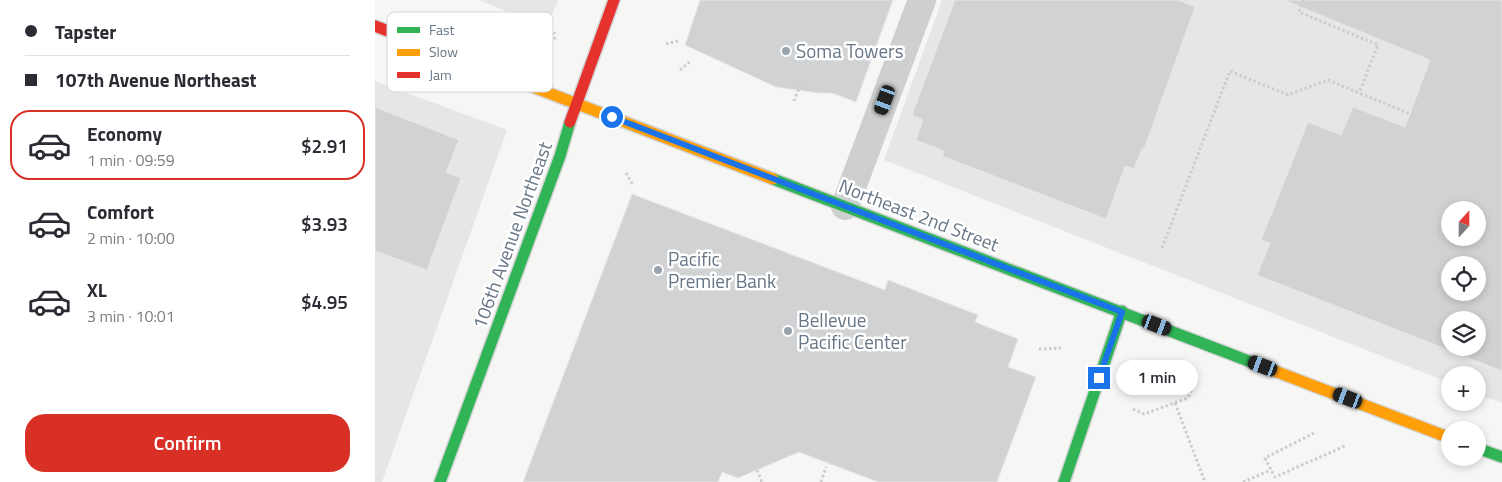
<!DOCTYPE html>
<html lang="en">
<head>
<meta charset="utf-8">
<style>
	body { margin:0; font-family:"Titillium Web",sans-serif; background:#f2f2f3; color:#2b2b33; height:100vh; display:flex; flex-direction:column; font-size:19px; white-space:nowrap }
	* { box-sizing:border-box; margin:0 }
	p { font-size:16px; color:#7c7c81 }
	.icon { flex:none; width:28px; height:28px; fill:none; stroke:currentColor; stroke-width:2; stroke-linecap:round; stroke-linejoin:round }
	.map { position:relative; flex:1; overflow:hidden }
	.details { display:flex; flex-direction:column; background:#fff; width:375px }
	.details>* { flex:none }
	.hud { display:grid; align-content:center; height:110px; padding:0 25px; background:#fff }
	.needle { width:32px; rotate:21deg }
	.buttons { position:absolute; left:1066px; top:201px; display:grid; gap:10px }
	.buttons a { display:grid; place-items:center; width:45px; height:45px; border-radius:50%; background:#fff; box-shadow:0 2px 8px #0003; font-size:25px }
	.end { position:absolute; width:22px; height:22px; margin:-11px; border:6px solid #1a73e8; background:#fff; box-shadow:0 0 0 2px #fff }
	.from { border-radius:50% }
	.bubble { position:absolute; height:35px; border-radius:18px; background:#fff; box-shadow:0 2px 8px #0003; font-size:16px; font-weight:600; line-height:35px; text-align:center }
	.car { position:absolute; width:15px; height:30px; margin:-15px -8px; border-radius:6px; box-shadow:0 0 4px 1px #0007; background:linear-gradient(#222 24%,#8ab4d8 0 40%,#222 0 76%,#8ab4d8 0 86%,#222 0) }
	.hud b { display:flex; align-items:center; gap:18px; height:48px; font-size:19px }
	.hud b+b { border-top:1px solid #e1e1e2 }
	.hud i { width:12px; height:12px; background:#2b2b33 }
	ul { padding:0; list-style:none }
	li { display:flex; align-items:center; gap:15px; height:70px; margin:0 10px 8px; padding:0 15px; border:2px solid transparent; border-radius:20px }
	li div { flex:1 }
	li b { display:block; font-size:19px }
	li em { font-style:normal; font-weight:600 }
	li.on { border-color:#d93025 }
	li>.icon { width:45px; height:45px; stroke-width:1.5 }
	.primary-button { display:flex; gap:10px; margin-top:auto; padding:10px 25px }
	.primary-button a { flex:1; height:58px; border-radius:20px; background:#d93025; color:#fff; font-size:20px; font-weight:600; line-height:58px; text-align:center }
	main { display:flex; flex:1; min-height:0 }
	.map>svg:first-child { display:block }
</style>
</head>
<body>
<main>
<section class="details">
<div class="hud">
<b><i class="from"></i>Tapster</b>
<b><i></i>107th Avenue Northeast</b>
</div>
<ul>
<li class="on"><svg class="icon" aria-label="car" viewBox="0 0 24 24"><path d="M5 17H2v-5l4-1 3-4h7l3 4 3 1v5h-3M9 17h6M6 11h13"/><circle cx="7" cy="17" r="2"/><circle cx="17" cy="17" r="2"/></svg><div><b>Economy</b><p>1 min · 09:59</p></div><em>$2.91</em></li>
<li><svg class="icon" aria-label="car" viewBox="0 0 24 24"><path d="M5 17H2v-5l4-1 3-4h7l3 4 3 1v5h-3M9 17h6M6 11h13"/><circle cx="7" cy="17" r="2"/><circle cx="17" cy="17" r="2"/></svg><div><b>Comfort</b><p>2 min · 10:00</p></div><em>$3.93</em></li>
<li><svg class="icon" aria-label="car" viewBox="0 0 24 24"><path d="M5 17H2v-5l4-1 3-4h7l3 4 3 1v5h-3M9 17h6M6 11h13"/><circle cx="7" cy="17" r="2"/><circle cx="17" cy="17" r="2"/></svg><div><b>XL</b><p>3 min · 10:01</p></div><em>$4.95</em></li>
</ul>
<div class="primary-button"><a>Confirm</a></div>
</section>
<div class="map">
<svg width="1127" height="482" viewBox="0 0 1127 482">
	<rect width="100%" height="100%" fill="#f6f6f5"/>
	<g fill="#e5e6e6" fill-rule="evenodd">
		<path d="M104,0H183L172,28Z"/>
		<path d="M567,0H1127V403L1103,394L1102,375H1075V383L509,160ZM1075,210H1102V238H1075ZM1075,265H1102V292H1075ZM1075,320H1102V348H1075Z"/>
		<path d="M0,81L132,130L7,482H0Z"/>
	</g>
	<g fill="#d1d2d3" stroke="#e6e6e5" fill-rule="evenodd">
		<path d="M325,0H518L481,102L457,93H444L401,87L310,45Z"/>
		<path d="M580,0H803L820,7L769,149L767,148L759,169L750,166L731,219L567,156L569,151L541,140L548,120L537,115Z"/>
		<path d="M909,0H1127V371L882,275L895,243L886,240L933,122L966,135L978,107L1030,127L1055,60ZM1075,210H1102V238H1075ZM1075,265H1102V292H1075ZM1075,320H1102V348H1075Z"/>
		<path d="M0,107L84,140L71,172L86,178L52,270L0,251Z"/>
		<path d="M257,194L510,290L513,280L603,315L600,322L643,339L633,367L661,377L622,482H503L424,452L363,478L347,472L343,482H148Z"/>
	</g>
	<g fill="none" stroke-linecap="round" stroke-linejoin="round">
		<g stroke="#d3d4d5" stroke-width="14">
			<g id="fast">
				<path d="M398,179L897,370"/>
				<path d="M1102,448L1127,457"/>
				<path d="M65,482L185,156L195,122"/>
				<path d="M689,482L747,311"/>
			</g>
		</g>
		<g stroke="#d3d4d5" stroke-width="14">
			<g id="slow">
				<path d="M111,69L398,179"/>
				<path d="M897,370L1075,438"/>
			</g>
		</g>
		<g stroke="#d3d4d5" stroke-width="14">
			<g id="jam">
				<path d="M0,26L111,69"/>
				<path d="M195,122L239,0"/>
			</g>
		</g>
		<g stroke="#cccdcd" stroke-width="3" stroke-dasharray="2.5 2.5" stroke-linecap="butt">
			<path d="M929,0L924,12L1003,45L984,93"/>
			<path d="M179,32L180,41"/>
			<path d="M291,44L303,41"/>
			<path d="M305,70L316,61"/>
			<path d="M419,101L426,83"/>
			<path d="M251,173L258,185"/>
			<path d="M787,248L855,71L913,95L953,80L1035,114"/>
			<path d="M664,349L686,348"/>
			<path d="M766,380L773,388"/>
			<path d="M800,403L830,482"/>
			<path d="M758,409L769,414L813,398L818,386"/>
			<path d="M939,433L890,458L900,477L970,446"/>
			<path d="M382,470L387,482"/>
			<path d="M446,482L451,467"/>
			<path d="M868,482L896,470"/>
		</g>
		<path stroke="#ced0d0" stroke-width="28" d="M470,206L547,0"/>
		<use href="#fast" stroke="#30b455" stroke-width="11"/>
		<use href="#slow" stroke="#ff9f0a" stroke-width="11"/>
		<use href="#jam" stroke="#e5322d" stroke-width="11"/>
	</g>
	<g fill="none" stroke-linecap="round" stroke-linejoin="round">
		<path stroke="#1a73e8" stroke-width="6" d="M237,117L747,312L724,378"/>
	</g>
	<g fill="#98a3ad" stroke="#fff" stroke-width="2">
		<circle cx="411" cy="51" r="5"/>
		<circle cx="283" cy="270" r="5"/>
		<circle cx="413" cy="331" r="5"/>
	</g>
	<g text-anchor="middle" stroke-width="5" stroke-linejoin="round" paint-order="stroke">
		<g font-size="19" fill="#667686" stroke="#fff" text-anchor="start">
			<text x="421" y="58">Soma Towers</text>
			<text x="293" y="266">Pacific<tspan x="293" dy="22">Premier Bank</tspan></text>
			<text x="423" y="327">Bellevue<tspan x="423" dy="22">Pacific Center</tspan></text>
		</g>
		<g font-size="19" fill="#667686" stroke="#fff">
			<text transform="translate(544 215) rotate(21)" y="7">Northeast 2nd Street</text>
			<text transform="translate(137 235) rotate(-70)" y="7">106th Avenue Northeast</text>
		</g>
	</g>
	<rect x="12" y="12" width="166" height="80" rx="8" fill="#fff" stroke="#d1d6db" stroke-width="1"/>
	<rect x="22" y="27" width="23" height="6" fill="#30b455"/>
	<rect x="22" y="49" width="23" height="7" fill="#ff9f0a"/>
	<rect x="22" y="72" width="23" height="6" fill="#e5322d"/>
	<g font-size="14" fill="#667686">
		<text x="54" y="35">Fast</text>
		<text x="54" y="57">Slow</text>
		<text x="54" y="80">Jam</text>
	</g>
</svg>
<div class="buttons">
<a><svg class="needle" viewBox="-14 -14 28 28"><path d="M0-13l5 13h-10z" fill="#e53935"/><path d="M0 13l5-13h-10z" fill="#7c7c81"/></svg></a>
<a><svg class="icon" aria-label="locate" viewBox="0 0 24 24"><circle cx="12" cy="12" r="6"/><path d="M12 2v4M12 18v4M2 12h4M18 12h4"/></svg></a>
<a><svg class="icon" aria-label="layers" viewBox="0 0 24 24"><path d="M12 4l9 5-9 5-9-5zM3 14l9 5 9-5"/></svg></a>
<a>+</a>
<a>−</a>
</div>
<i class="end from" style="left:237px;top:117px"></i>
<i class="end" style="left:724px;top:378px"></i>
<div class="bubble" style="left:741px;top:360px;width:82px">1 min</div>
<i class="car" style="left:510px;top:100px;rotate:200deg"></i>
<i class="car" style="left:782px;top:325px;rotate:111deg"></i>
<i class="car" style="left:888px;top:366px;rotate:291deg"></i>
<i class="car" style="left:973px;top:398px;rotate:291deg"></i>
</div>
</main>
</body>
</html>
